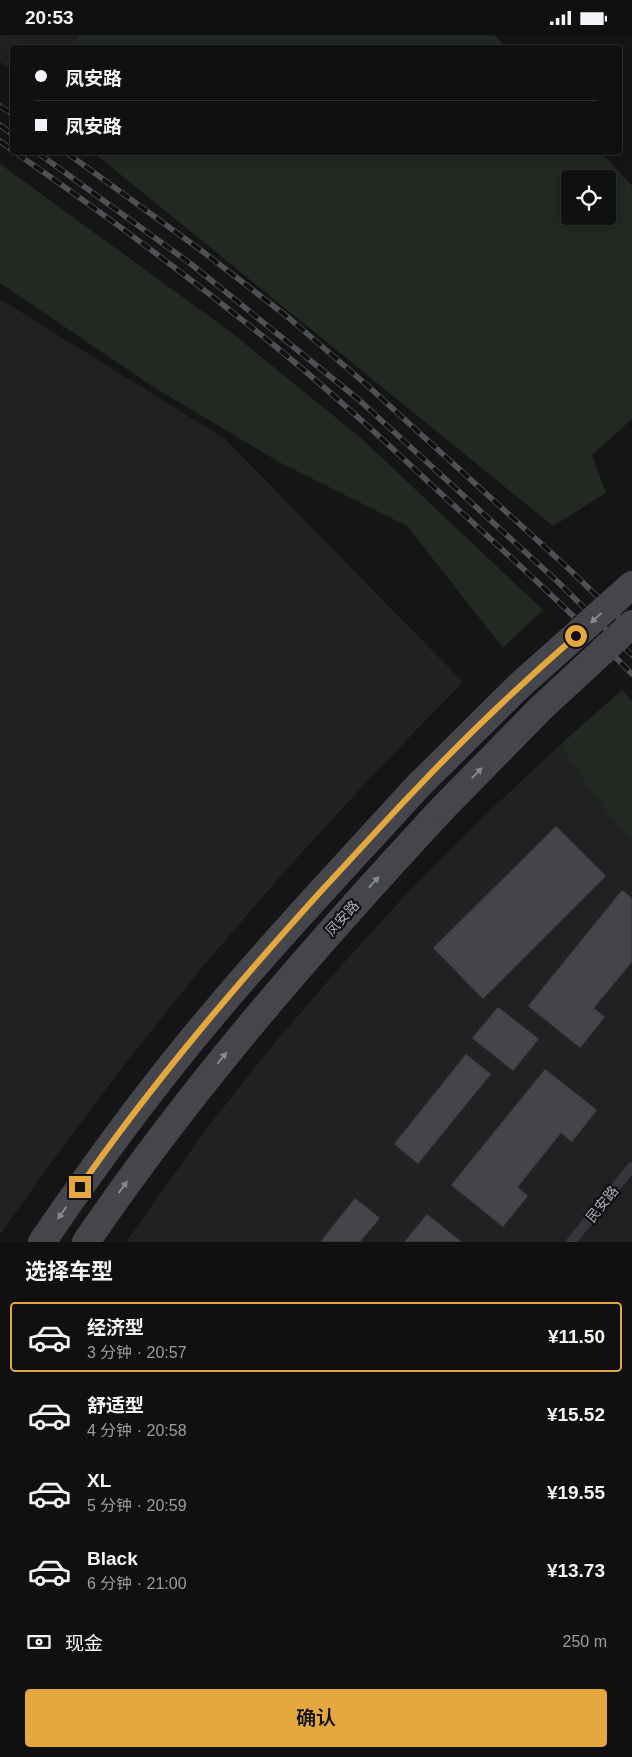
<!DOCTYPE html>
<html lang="zh">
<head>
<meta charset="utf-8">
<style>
	body { margin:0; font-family:Arial,"Noto Sans SC",sans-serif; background:#1e1e1e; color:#f1f3f6; height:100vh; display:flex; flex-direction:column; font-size:19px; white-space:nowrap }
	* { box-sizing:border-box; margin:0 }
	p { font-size:16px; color:#9c9d9f }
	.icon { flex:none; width:28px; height:28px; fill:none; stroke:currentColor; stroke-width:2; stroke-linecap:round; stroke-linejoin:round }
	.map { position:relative; height:1207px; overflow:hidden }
	.side { display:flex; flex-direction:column; background:#101010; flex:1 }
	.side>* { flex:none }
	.banner { position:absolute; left:10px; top:10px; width:612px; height:110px; border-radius:5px; box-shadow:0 2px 12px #0003,0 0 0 1px #303030; display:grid; align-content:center; height:110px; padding:0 25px; background:#101010 }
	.buttons { position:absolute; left:561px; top:135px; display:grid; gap:10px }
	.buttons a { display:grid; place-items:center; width:55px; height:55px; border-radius:5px; background:#101010; box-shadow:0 2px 12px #0003,0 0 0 1px #303030; font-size:25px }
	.end { position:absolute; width:22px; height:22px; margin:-11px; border:6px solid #e5a83e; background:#111; box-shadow:0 0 0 2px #111 }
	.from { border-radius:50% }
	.banner b { display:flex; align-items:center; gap:18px; height:48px; font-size:19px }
	.banner b+b { border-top:1px solid #303030 }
	.banner i { width:12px; height:12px; background:#f1f3f6 }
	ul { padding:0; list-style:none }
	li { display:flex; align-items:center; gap:15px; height:70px; margin:0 10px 8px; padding:0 15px; border:2px solid transparent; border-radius:5px }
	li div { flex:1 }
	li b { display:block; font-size:19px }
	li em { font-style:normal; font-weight:600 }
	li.selected { border-color:#e5a83e }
	li>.icon { width:45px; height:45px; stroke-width:1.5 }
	h2 { padding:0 25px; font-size:22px; line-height:60px }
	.pay { display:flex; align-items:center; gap:12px; height:55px; padding:0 25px; font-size:19px }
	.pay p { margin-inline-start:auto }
	.action { display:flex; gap:10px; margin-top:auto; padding:10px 25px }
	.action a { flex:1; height:58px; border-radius:5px; background:#e5a83e; color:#111; font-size:20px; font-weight:600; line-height:58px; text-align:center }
	.status { display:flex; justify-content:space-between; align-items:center; height:35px; padding:0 25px; background:#101010; direction:ltr }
	.status svg { height:14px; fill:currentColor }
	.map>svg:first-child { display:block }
</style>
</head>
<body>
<div class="status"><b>20:53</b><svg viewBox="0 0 49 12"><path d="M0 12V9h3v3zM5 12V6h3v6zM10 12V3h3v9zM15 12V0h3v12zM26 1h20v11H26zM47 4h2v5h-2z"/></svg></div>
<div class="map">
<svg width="632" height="1207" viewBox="0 0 632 1207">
	<rect width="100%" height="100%" fill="#151516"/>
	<g fill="#212123">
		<path d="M0,0H77L69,12H12V35L0,27Z"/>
		<path d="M0,264L225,404L463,647L372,741L284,837L199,936L118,1038L40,1143L0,1200Z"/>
		<path d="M560,710L632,799V1207H126L207,1093L272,1011L340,932L410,855L484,781Z"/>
	</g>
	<g fill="#212922" fill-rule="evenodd">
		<path d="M78,0H485L495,1L506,12H69Z"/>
		<path d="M94,118H602L632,151V384L592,420L606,458L553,491ZM570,144H608V181H570Z"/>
		<path d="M0,129L232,298L362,404L543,575L503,613L407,491L279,427L155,353L0,248Z"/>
		<path d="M622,655L632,666V806L597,765L560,710Z"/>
	</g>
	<g fill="#444549" stroke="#2f2f32">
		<path d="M556,791L606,841L483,964L433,913Z"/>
		<path d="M622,855L632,863V927L594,973L605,982L580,1013L528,971Z"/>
		<path d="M498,972L539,1004L513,1036L472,1003Z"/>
		<path d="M466,1019L491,1039L418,1129L394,1109Z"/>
		<path d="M545,1034L597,1075L572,1107L561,1098L518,1152L528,1161L503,1192L451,1150Z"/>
		<path d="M355,1163L380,1183L360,1207H320Z"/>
		<path d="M427,1179L462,1207H404Z"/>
	</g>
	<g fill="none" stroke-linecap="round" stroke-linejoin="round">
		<path stroke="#36373b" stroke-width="10" d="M571,1207L632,1132"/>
		<g stroke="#44464b" stroke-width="28">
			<path d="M42,1207C96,1128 153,1050 215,977C280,899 350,826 418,751"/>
			<path d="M86,1207C193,1050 314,912 443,773"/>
		</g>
		<g stroke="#4f5156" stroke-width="5.5">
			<g id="rail">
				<path d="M0,71L12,79"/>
				<path d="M0,90L12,99"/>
				<path d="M0,106L12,115"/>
				<path d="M16,118C103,178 188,241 270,307C332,357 391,412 449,466C511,522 573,579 632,639"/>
				<path d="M38,118L191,229L358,364L558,547L632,620"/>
				<path d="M67,118L202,216L289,283L369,352L570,535L632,595"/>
			</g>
		</g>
		<use href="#rail" stroke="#101011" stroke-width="4" stroke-dasharray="11" stroke-linecap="butt"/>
		<g stroke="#44464b" stroke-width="28">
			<path d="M418,751L519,651L632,550"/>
			<path d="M443,773L541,673L632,589"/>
		</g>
	</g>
	<defs><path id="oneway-solid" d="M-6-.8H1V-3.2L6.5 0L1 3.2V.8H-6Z" transform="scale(1.25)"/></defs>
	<g fill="#858891">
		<use href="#oneway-solid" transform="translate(596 583) rotate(138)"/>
		<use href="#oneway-solid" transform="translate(477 738) rotate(-45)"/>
		<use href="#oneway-solid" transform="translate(374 847) rotate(-47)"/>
		<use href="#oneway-solid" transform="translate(222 1023) rotate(-51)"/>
		<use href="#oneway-solid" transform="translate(123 1152) rotate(-54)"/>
		<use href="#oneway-solid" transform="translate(62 1178) rotate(125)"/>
	</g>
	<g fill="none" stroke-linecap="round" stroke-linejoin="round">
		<path stroke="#e5a83e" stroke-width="6" d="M80,1152C153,1047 237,949 323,854C355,820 386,785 418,752C468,699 521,649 576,601"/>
	</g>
	<g text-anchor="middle" stroke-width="4.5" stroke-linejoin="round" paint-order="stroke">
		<g font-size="14" fill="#a8acb6" stroke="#101011">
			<text transform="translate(342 883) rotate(-48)" y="5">凤安路</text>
			<text transform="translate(602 1169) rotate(-51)" y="5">民安路</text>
		</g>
	</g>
</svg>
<div class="buttons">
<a><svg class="icon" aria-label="locate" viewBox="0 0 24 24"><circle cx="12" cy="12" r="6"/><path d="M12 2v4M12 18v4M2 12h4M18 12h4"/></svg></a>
</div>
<i class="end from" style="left:576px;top:601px"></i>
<i class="end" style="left:80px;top:1152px"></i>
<div class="banner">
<b><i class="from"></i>凤安路</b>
<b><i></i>凤安路</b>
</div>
</div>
<section class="side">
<h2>选择车型</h2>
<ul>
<li class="selected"><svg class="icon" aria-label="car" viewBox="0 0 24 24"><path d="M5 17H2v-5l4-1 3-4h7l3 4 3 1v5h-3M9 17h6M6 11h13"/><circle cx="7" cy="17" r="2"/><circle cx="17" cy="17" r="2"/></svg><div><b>经济型</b><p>3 分钟 · 20:57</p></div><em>¥11.50</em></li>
<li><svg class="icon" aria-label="car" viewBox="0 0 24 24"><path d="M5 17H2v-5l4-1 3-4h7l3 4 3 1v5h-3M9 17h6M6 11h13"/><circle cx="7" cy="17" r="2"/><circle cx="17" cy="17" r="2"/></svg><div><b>舒适型</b><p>4 分钟 · 20:58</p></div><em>¥15.52</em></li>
<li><svg class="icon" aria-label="car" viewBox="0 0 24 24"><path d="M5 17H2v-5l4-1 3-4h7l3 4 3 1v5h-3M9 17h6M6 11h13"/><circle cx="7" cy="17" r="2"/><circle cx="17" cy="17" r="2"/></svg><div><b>XL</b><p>5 分钟 · 20:59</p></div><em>¥19.55</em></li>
<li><svg class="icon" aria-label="car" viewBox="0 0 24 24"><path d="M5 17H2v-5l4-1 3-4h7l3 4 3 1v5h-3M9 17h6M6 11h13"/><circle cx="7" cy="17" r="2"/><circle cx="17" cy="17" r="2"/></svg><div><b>Black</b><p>6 分钟 · 21:00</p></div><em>¥13.73</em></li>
</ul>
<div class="pay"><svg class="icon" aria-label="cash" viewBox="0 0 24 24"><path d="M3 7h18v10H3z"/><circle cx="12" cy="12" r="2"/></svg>现金<p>250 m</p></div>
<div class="action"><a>确认</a></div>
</section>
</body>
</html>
